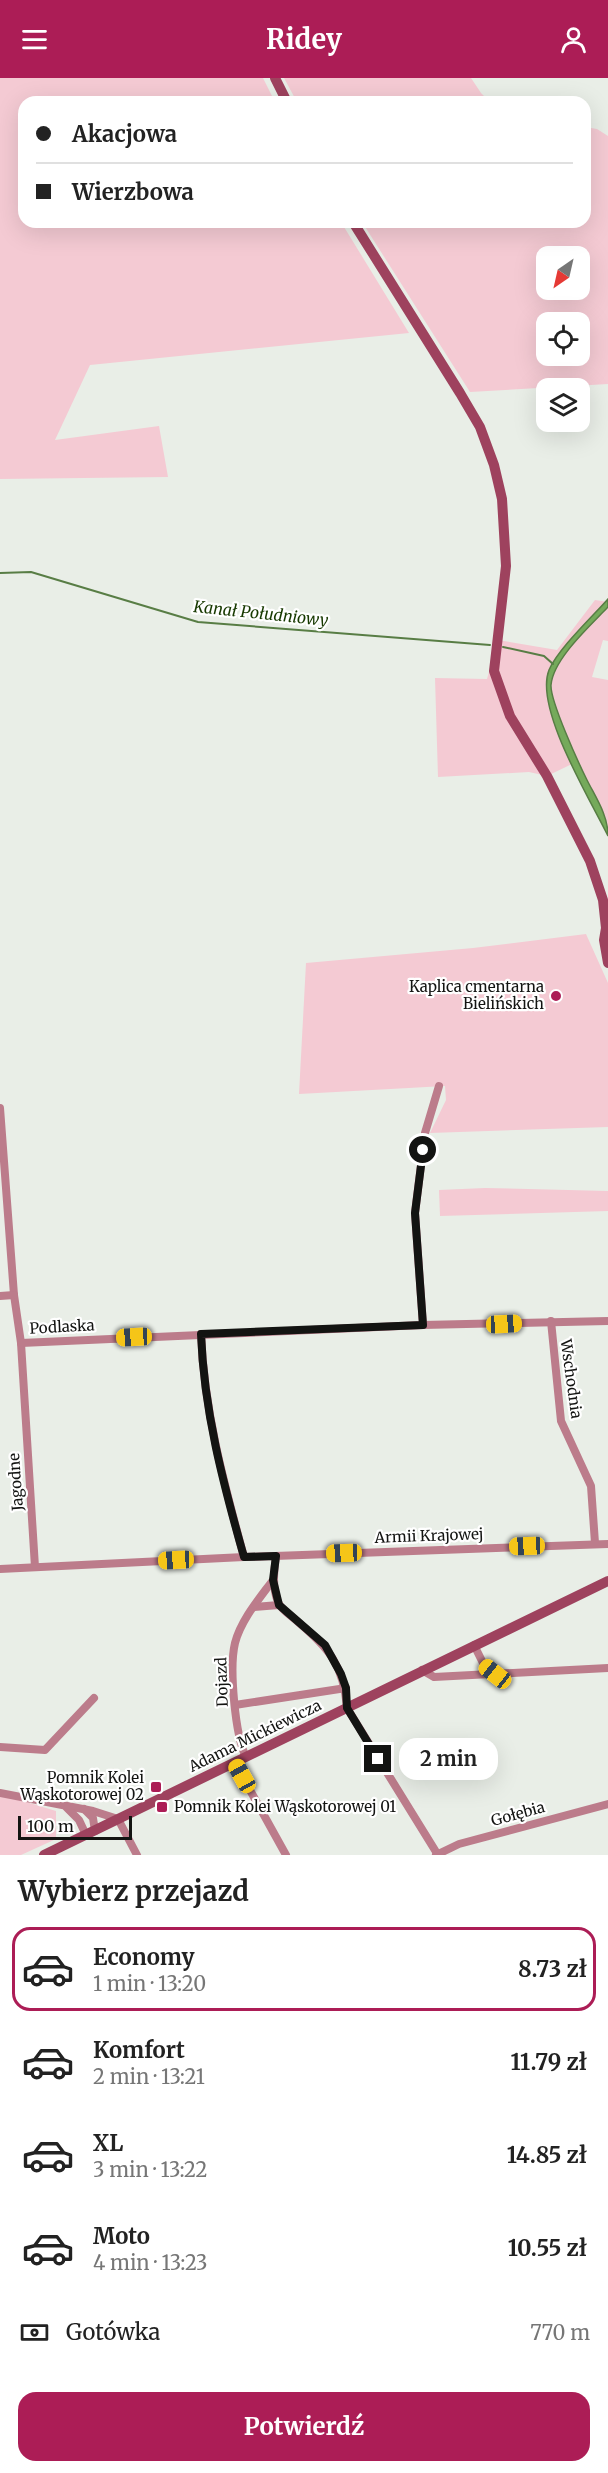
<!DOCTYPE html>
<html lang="pl">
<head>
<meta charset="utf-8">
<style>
	body { margin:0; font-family:Merriweather,serif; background:#f6f6f6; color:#222; height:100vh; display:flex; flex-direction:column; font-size:22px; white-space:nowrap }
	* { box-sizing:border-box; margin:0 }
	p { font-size:20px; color:#767676 }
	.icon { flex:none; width:33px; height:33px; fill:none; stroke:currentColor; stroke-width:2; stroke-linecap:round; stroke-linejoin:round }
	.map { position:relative; height:1777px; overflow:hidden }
	.sheet { display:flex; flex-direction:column; background:#fff; flex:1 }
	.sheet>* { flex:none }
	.top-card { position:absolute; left:18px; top:18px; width:573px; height:132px; border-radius:18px; box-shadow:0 6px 24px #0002; display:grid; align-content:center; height:132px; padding:0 18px; background:#fff }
	.needle { width:39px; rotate:214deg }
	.buttons { position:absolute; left:536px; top:168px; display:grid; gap:12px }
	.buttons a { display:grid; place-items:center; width:54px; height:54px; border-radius:12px; background:#fff; box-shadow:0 6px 24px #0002; font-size:30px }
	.scale { position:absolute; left:18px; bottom:15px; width:114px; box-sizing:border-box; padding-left:6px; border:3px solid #131412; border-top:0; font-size:16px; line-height:21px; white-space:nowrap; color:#131412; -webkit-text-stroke:4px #fff; paint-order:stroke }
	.end { position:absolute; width:27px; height:27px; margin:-14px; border:8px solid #131412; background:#fff; box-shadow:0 0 0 3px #fff }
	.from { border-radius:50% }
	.bubble { position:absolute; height:42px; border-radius:18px; background:#fff; box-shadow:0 6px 24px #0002; font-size:20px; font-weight:700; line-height:42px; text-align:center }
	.car { position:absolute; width:18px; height:36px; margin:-18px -9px; border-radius:8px; box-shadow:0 0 4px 2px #0007; background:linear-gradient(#f5c518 24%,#345 0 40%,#f5c518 0 76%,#345 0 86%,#f5c518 0) }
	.top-card b { display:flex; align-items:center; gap:21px; height:57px; font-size:22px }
	.top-card b+b { border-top:2px solid #e0e0e0 }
	.top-card i { width:15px; height:15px; background:#222 }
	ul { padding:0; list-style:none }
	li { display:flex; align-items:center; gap:18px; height:84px; margin:0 12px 9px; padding:0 6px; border:3px solid transparent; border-radius:18px }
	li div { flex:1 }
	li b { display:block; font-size:22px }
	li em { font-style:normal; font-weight:700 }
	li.on { border-color:#ac1d56 }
	li>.icon { width:54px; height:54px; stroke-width:1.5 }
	h2 { padding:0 18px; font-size:27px; line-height:72px }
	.pay { display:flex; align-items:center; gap:15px; height:66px; padding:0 18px; font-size:22px }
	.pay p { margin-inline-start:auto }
	.button { display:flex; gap:12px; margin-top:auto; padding:12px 18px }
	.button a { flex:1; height:69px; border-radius:18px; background:#ac1d56; color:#fff; font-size:24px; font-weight:700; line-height:69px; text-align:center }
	header { display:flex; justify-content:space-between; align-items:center; height:78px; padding:0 18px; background:#ac1d56; color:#fff; font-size:27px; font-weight:700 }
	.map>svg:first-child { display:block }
</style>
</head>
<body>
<header><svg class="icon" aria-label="menu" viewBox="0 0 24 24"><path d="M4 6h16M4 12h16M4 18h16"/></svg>Ridey<svg class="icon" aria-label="person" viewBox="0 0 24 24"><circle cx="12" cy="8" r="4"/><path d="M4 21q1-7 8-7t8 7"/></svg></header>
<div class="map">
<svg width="608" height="1777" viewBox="0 0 608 1777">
	<rect width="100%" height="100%" fill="#e9eee7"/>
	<g fill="#f4cad3" fill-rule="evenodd">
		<path d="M0,0H263L275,24H24V144H341L409,255L90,287L55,362L159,348L168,399L0,401Z"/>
		<path d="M284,0H471L481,15L490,24H297Z"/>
		<path d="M585,49L597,51L608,58V306L470,314L362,144H585ZM546,178H579V212H546ZM546,244H579V278H546Z"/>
		<path d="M595,522L608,524V563L603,562L592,599L608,602V758L572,686L547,698L529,694L438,699L435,600L487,601L498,562L557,572Z"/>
		<path d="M586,856L608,905V1049L430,1055L446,1022L445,1008L299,1016L306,885L473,870Z"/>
		<path d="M485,1110L608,1113V1133L440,1138L439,1112Z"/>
		<path d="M0,1716L56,1733V1761L21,1777H0Z"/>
	</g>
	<path fill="#75aa5b" stroke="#587d45" stroke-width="1.5" d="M608,521V529C591,547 553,581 551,607C550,623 579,686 587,702C596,720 608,737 608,758C590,721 534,630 549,592C558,571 592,539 608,521Z"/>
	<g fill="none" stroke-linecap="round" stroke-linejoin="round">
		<g stroke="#587d45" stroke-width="2">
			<path d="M0,495L31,494L198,544L490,567"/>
			<path d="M503,569L544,578L553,586"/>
		</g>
		<g stroke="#bc7c8b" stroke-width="8">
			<path d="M0,1030L14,1217L21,1265L35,1489"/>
			<path d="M0,1218L14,1217"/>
			<path d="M551,1243L561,1343L591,1408L595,1465"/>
			<path d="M423,1247L415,1135L425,1055L439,1008"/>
			<path d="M201,1256C204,1333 224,1405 244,1479"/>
			<path d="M21,1265L423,1247L608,1243"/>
			<path d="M276,1478C274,1493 272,1509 278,1524C281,1532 292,1538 298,1544C329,1570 344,1588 347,1630L438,1777"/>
			<path d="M0,1491L244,1479L608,1466"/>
			<path d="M254,1529L279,1527"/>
			<path d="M474,1567L484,1587L495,1596"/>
			<path d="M422,1592L434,1599L608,1590"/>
			<path d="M235,1627L346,1610"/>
			<path d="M0,1669L45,1672L94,1620"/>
			<path d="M246,1679C235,1657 229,1590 235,1565C241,1542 259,1521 273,1502"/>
			<path d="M235,1685L286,1777"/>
			<path d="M0,1715L93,1733L118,1741L137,1777"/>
			<path d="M67,1730L79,1742L86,1757"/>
			<path d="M84,1731L93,1740L95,1753"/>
			<path d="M436,1777L459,1766L608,1726"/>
		</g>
		<g stroke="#9e425e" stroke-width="10">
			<path d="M275,0L287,24"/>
			<path d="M353,144L460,315L480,349L494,387L502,421L506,488L494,593L510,638L547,698L590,783L603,822L606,850L604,862L608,885"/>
			<path d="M44,1777L608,1503"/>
		</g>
	</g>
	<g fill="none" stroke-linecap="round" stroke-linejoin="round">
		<path stroke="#131412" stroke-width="8" d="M378,1681L347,1630L346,1610L341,1596L325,1567L279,1527L273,1502L276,1478L244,1479C223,1405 204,1333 201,1256L423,1247L415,1135L423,1072"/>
	</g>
	<g fill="#ac1d56" stroke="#fff" stroke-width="2">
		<circle cx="556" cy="918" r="6"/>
		<rect x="150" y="1703" width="12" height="12" rx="3"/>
		<rect x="156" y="1723" width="12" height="12" rx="3"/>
	</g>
	<g text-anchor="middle" stroke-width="4.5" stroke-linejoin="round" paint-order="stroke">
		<g font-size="15" fill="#131412" stroke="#fff" text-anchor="end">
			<text x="544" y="914">Kaplica cmentarna<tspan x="544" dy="17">Bielińskich</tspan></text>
			<text x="144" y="1705">Pomnik Kolei<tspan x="144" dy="17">Wąskotorowej 02</tspan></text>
			<text x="174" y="1734" text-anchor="start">Pomnik Kolei Wąskotorowej 01</text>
		</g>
		<g font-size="15" fill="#131412" stroke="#fff">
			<text transform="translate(62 1249) rotate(-3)" y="5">Podlaska</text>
			<text transform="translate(571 1301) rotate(82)" y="5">Wschodnia</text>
			<text transform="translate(16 1404) rotate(-94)" y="5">Jagodne</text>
			<text transform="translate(429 1458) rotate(-2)" y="5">Armii Krajowej</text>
			<text transform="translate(222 1604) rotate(-92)" y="5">Dojazd</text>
			<text transform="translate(255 1658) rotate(-26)" y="5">Adama Mickiewicza</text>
			<text transform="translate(518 1736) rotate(-15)" y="5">Gołębia</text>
		</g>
		<g font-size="16" font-style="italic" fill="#173900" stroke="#fff">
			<text transform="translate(261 535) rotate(6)" y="6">Kanał Południowy</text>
		</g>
	</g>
</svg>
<div class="buttons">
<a><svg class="needle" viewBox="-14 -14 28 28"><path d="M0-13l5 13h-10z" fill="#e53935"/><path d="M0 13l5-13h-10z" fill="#767676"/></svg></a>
<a><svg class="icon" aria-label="locate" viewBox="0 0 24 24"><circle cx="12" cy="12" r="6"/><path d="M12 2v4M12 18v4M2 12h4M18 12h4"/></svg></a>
<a><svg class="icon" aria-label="layers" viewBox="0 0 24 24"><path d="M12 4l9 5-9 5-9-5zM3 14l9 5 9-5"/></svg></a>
</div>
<div class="scale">100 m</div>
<i class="end from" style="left:423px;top:1072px"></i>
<i class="end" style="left:378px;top:1681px"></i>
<div class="bubble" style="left:399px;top:1660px;width:99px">2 min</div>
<i class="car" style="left:504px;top:1246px;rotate:87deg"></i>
<i class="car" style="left:134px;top:1259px;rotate:267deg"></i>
<i class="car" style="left:527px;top:1468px;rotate:268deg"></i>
<i class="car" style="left:344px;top:1475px;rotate:268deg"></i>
<i class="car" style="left:176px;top:1482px;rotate:267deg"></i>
<i class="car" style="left:495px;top:1596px;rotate:308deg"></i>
<i class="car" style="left:242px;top:1698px;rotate:331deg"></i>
<div class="top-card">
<b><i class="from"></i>Akacjowa</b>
<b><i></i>Wierzbowa</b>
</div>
</div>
<section class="sheet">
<h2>Wybierz przejazd</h2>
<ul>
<li class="on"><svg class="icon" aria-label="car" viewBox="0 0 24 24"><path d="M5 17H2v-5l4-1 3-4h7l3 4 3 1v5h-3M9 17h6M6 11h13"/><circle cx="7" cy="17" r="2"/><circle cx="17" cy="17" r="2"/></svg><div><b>Economy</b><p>1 min · 13:20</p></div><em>8.73 zł</em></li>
<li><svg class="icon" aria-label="car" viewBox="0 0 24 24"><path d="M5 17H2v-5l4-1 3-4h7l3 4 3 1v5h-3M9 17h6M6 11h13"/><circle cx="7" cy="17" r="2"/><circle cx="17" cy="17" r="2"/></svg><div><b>Komfort</b><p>2 min · 13:21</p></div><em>11.79 zł</em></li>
<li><svg class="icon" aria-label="car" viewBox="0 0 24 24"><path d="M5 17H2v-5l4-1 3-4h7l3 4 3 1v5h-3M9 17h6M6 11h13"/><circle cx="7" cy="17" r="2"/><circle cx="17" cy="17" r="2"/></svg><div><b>XL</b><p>3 min · 13:22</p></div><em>14.85 zł</em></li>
<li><svg class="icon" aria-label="car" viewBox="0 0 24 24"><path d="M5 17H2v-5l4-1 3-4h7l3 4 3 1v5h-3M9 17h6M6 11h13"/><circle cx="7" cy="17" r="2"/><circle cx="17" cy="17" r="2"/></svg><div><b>Moto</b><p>4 min · 13:23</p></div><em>10.55 zł</em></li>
</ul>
<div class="pay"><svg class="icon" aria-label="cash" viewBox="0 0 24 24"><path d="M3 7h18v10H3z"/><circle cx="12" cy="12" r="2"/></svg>Gotówka<p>770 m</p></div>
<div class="button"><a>Potwierdź</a></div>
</section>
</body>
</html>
